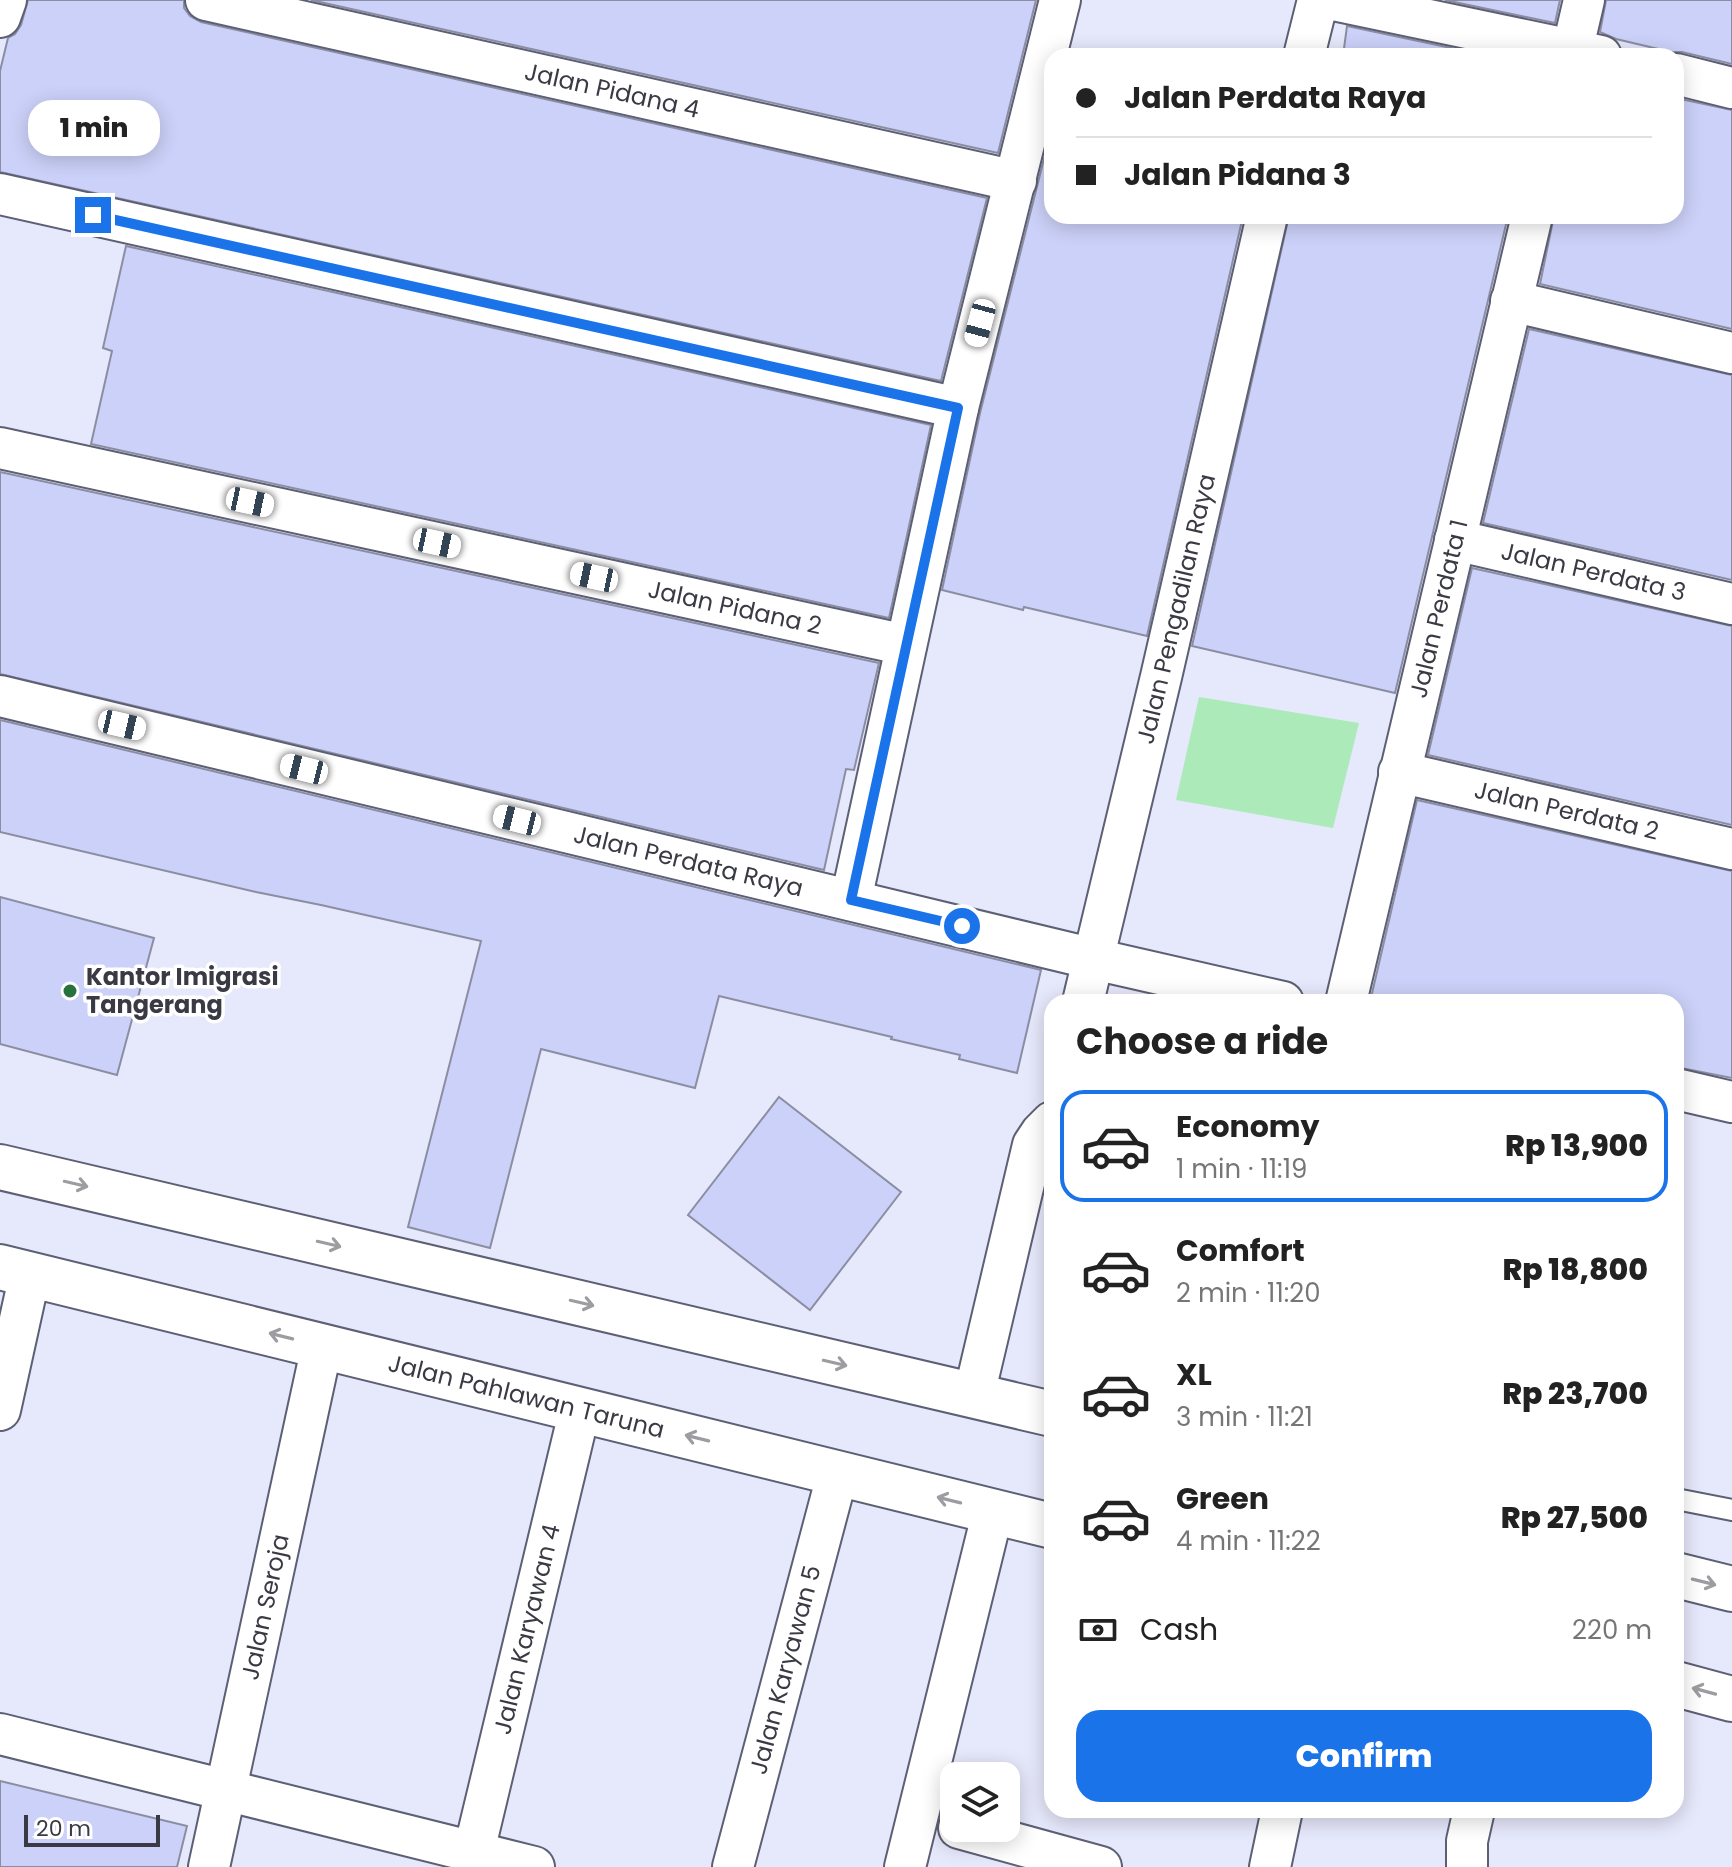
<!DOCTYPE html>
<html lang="en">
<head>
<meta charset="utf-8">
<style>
	body { margin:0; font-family:Poppins,sans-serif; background:#f6f6f6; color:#222; height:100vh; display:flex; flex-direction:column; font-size:30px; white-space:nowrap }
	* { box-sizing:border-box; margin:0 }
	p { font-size:26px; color:#767676 }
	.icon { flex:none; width:44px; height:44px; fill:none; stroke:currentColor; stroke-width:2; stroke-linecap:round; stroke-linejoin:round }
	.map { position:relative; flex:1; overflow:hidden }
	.drawer { position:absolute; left:1044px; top:994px; width:640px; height:824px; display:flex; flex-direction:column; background:#fff; border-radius:24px; box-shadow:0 4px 20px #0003 }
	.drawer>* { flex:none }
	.guide { position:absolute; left:1044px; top:48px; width:640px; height:176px; border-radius:24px; box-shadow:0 4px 20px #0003; display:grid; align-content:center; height:176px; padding:0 32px; background:#fff }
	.controls { position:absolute; left:940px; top:1762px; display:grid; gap:16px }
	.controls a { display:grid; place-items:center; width:80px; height:80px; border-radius:16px; background:#fff; box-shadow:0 4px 20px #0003; font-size:40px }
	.scale { position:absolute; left:24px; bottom:20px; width:136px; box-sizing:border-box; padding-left:8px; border:4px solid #393a43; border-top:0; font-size:22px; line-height:28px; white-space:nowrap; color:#393a43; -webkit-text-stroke:6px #fff; paint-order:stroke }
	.end { position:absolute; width:36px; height:36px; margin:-18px; border:10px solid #1a73e8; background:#fff; box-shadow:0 0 0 4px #fff }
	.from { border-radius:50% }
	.bubble { position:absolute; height:56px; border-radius:24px; background:#fff; box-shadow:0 4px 20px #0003; font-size:26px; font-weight:800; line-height:56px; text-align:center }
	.car { position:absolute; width:24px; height:48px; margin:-24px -12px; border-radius:10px; box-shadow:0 0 6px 2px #0007; background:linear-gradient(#fff 24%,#345 0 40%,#fff 0 76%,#345 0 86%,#fff 0) }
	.guide b { display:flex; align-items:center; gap:28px; height:76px; font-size:30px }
	.guide b+b { border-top:2px solid #e0e0e0 }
	.guide i { width:20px; height:20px; background:#222 }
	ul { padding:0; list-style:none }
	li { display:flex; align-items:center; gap:24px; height:112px; margin:0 16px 12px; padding:0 16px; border:4px solid transparent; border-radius:24px }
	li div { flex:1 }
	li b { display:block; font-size:30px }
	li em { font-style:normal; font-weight:800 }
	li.selected { border-color:#1a73e8 }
	li>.icon { width:72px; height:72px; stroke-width:1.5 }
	h2 { padding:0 32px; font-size:36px; line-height:96px }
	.pay { display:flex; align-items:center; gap:20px; height:88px; padding:0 32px; font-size:30px }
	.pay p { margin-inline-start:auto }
	.button { display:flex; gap:16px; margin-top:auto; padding:16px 32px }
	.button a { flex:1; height:92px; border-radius:24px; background:#1a73e8; color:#fff; font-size:32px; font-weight:800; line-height:92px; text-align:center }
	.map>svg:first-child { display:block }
</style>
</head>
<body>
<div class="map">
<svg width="1732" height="1867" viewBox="0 0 1732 1867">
	<rect width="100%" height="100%" fill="#e6e8fb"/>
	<path fill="#aceaba" d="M1199,697L1359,723L1333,828L1176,800Z"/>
	<g fill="#ccd1f9" stroke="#8b8ea3" stroke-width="2">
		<path d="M28,0H184V8L190,16L201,22L987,198L941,381L0,172V71L8,38L15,34L21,25Z"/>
		<path d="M311,0H1036L998,153Z"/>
		<path d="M1445,0H1560L1555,23Z"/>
		<path d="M1606,0H1732V64L1682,52H1671L1616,39L1600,32Z"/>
		<path d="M1347,26L1489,56H1343Z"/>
		<path d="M1676,98L1732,110V329L1540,284L1554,216H1676Z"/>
		<path d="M1052,127V216H1243L1147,636L1024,607L1023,610L942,590L980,413Z"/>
		<path d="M1289,216H1508L1395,693L1192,646Z"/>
		<path d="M126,246L931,425L889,618L91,444L112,351L103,348Z"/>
		<path d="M1529,329L1732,375V580L1483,523Z"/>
		<path d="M0,472L879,663L854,770L846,769L824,870L0,674Z"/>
		<path d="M1472,568L1732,626V825L1428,755Z"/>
		<path d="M0,720L1041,970L1017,1073L959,1059L960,1055L891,1039L892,1037L719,996L695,1088L541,1049L490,1248L408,1227L481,941L321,905L256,892L0,832Z"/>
		<path d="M1417,800L1732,871V1078L1676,1067V1002H1370Z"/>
		<path d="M0,897L154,938L117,1075L0,1044Z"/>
		<path d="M779,1097L901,1192L810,1310L688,1215Z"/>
		<path d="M0,1781L187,1826L177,1867H0Z"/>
	</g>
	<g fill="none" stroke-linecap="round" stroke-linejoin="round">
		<g stroke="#5d6074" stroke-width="24">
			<path id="service" d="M1676,1499L1732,1510"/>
		</g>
		<g stroke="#5d6074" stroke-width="44">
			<g id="minor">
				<path id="s1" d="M206,0L1016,181"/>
				<path d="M1333,0L1601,56"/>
				<path d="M0,17L6,0"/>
				<path d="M1304,56L1318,0"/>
				<path d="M1571,56L1584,0"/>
				<path d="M1676,74L1732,88"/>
				<path d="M0,194L958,408"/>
				<path d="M1511,301L1732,353"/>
				<path id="s2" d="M0,448L906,645"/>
				<path id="s3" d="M1455,540L1732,604"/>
				<path id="s4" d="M0,696L1094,959L1283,1002"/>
				<path id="s5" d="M1399,772L1732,849"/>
				<path d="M851,900L958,408L1060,0"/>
				<path id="s6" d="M1083,1002L1161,677L1267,216"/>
				<path id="s7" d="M1346,1002L1532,216"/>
				<path d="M1676,1089L1732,1102"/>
				<path d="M974,1395L1033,1145L1041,1133L1052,1122"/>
				<path d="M0,1410L30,1274"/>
				<path d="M0,1734L534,1867"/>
				<path d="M959,1828L1101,1867"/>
				<path id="s8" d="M474,1851L580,1409"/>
				<path id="s9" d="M209,1867L322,1346"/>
				<path id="s10" d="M733,1867L838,1472"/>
				<path d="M905,1867L993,1511"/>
				<path d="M1270,1867L1282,1810"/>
				<path d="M1467,1867V1841L1474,1810"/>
			</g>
		</g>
		<g stroke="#5d6074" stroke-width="48">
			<g id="secondary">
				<path d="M0,1167L1052,1414"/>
				<path id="s11" d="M0,1267L1052,1526"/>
				<path d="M1676,1575L1732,1589"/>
				<path d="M1676,1684L1732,1699"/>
			</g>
		</g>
		<use href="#service" stroke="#fff" stroke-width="20"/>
		<use href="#minor" stroke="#fff" stroke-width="40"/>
		<use href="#secondary" stroke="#fff" stroke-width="44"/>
	</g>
	<defs><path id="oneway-shaft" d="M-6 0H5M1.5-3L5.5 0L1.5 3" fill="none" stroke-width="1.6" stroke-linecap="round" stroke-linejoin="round" transform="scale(2)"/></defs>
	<g stroke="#9c9ca1">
		<use href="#oneway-shaft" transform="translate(76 1184) rotate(13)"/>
		<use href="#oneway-shaft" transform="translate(329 1244) rotate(13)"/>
		<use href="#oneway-shaft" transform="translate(582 1303) rotate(13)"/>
		<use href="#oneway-shaft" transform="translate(281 1336) rotate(-166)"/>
		<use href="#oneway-shaft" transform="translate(835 1363) rotate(13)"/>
		<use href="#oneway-shaft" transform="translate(697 1438) rotate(-166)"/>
		<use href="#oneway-shaft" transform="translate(949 1500) rotate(-166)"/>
		<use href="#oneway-shaft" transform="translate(1704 1582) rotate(14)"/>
		<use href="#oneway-shaft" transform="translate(1704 1691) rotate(-165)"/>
	</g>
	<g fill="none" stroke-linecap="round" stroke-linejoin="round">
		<path stroke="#1a73e8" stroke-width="10" d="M93,215L958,408L851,900L962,926"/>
	</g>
	<circle fill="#27713f" stroke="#fff" stroke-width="3" cx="70" cy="991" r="8"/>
	<g text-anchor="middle" stroke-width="7" stroke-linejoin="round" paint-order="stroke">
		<g font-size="24" fill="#393a43" stroke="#fff">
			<text dy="8" stroke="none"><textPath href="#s1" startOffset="416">Jalan Pidana 4</textPath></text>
			<text dy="8" stroke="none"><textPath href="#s3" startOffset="142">Jalan Perdata 3</textPath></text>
			<text dy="8" stroke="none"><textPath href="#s2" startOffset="752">Jalan Pidana 2</textPath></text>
			<text dy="8" stroke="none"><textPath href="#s6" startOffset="404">Jalan Pengadilan Raya</textPath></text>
			<text dy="8" stroke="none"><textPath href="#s7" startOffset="404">Jalan Perdata 1</textPath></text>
			<text dy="8" stroke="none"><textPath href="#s5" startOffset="172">Jalan Perdata 2</textPath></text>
			<text dy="8" stroke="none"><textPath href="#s4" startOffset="708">Jalan Perdata Raya</textPath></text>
			<text dy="8" stroke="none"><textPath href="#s11" startOffset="542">Jalan Pahlawan Taruna</textPath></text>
			<text dy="8" stroke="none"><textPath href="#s9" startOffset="266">Jalan Seroja</textPath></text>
			<text dy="8" stroke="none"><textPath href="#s8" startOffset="228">Jalan Karyawan 4</textPath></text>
			<text dy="8" stroke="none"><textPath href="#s10" startOffset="204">Jalan Karyawan 5</textPath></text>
		</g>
		<g font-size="24" font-weight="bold" fill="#393a43" stroke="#fff" text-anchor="start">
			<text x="86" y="985">Kantor Imigrasi<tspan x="86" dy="28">Tangerang</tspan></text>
		</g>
	</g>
</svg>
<div class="controls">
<a><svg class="icon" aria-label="layers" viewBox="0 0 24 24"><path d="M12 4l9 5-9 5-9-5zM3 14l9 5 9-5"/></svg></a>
</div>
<div class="scale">20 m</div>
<i class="end from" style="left:962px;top:926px"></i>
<i class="end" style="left:93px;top:215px"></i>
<div class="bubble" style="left:28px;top:100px;width:132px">1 min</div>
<i class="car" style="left:980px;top:323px;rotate:195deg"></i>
<i class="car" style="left:250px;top:502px;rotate:102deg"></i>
<i class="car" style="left:437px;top:543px;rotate:102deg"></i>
<i class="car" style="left:594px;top:577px;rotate:282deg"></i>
<i class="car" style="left:122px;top:725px;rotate:103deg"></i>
<i class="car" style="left:304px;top:769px;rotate:284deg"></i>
<i class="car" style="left:517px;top:820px;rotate:284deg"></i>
<div class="guide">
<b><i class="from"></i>Jalan Perdata Raya</b>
<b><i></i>Jalan Pidana 3</b>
</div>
<section class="drawer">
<h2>Choose a ride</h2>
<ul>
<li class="selected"><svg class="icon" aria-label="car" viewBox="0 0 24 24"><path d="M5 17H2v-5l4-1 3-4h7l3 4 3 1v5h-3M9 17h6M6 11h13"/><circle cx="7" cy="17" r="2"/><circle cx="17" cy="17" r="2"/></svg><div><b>Economy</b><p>1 min · 11:19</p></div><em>Rp 13,900</em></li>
<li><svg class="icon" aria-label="car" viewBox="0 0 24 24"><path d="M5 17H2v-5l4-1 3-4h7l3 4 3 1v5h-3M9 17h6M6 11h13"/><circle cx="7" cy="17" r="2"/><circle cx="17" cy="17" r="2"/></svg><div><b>Comfort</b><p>2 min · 11:20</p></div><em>Rp 18,800</em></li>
<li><svg class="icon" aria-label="car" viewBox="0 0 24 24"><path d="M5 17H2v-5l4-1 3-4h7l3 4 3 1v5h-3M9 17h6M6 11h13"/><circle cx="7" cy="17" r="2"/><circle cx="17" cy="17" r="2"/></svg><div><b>XL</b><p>3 min · 11:21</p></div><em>Rp 23,700</em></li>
<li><svg class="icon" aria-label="car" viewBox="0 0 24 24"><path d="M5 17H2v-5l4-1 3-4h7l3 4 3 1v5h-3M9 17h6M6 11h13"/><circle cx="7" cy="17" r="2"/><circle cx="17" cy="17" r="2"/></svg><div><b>Green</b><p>4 min · 11:22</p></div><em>Rp 27,500</em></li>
</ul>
<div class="pay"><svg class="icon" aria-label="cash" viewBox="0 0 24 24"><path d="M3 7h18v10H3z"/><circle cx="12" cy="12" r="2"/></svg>Cash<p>220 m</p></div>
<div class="button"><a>Confirm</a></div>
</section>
</div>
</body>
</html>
